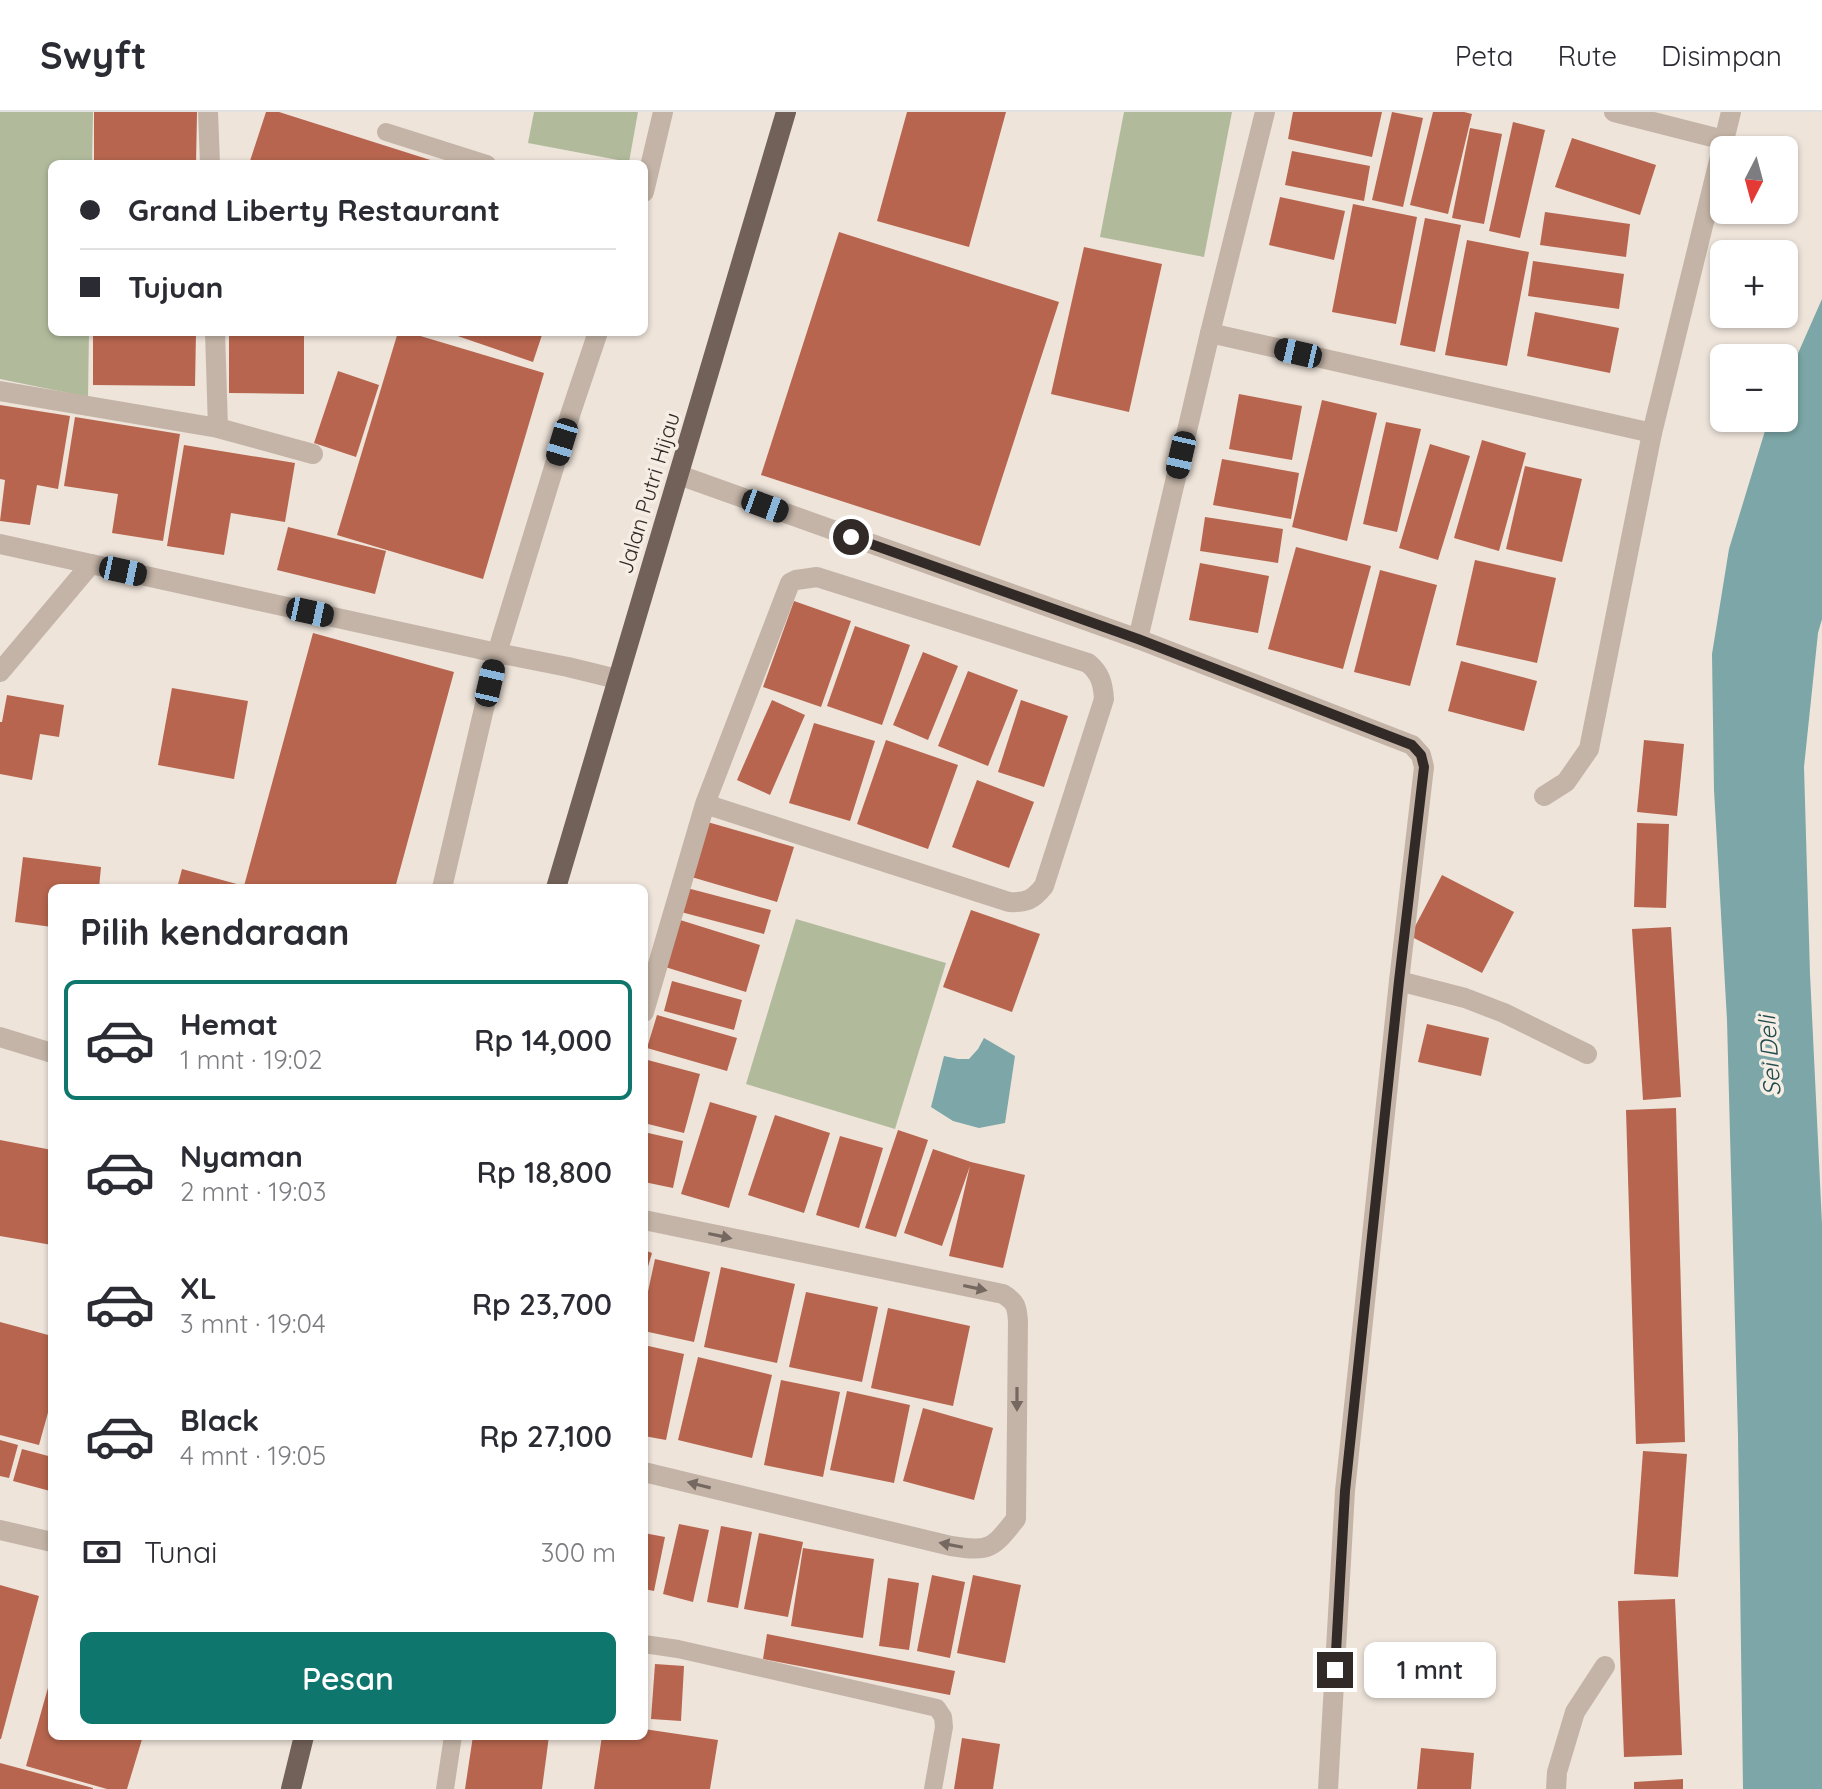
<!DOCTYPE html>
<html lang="id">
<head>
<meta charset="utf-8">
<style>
	body { margin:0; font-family:Quicksand,sans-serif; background:#f7f7f7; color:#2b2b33; height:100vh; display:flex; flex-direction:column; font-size:30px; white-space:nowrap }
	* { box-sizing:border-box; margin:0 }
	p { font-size:26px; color:#7c7c81 }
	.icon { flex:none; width:44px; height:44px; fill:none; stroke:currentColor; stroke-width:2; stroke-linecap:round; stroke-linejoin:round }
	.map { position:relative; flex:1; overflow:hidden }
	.panel { position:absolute; left:48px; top:772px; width:600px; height:856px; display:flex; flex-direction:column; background:#fff; border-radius:12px; box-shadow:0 2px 6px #0004 }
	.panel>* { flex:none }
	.hud { position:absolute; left:48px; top:48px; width:600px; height:176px; border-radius:12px; box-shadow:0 2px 6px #0004; display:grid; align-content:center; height:176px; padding:0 32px; background:#fff }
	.needle { width:52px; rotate:186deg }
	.tools { position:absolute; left:1710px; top:24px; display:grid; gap:16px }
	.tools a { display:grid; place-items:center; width:88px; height:88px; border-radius:12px; background:#fff; box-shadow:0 2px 6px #0004; font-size:40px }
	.end { position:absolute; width:36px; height:36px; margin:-18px; border:10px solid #322a27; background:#fff; box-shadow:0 0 0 4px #fff }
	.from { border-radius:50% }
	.bubble { position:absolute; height:56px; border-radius:12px; background:#fff; box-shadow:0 2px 6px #0004; font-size:26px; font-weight:600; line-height:56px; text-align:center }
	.car { position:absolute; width:24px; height:48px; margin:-24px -12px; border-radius:10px; box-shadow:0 0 6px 2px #0007; background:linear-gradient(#222 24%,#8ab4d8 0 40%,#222 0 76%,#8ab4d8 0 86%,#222 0) }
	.hud b { display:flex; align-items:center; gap:28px; height:76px; font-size:30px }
	.hud b+b { border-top:2px solid #e1e1e2 }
	.hud i { width:20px; height:20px; background:#2b2b33 }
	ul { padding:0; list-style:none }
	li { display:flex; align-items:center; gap:24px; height:120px; margin:0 16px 12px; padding:0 16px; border:4px solid transparent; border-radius:12px }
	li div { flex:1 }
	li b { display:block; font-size:30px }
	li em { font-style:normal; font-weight:600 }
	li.current { border-color:#0f766e }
	li>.icon { width:72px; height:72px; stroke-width:1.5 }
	h2 { padding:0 32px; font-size:36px; line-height:96px }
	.pay { display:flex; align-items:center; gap:20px; height:88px; padding:0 32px; font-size:30px }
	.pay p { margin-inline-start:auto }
	.primary-button { display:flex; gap:16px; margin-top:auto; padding:16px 32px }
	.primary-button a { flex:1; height:92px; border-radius:12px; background:#0f766e; color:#fff; font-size:32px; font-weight:600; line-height:92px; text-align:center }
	header { display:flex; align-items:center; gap:48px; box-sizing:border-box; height:112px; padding:0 40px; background:#fff; border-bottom:2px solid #e1e1e2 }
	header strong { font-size:38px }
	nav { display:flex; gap:44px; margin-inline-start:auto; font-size:28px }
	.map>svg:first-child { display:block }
</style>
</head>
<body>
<header>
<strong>Swyft</strong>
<nav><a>Peta</a><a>Rute</a><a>Disimpan</a></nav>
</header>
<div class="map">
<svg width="1822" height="1677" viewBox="0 0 1822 1677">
	<rect width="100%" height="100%" fill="#eee4da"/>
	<g fill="#b1bb9c">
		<path d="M0,0H93L92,52H52V220H89L88,285L0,267Z"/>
		<path d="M534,0H638L629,50L528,31Z"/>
		<path d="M1124,0H1232L1204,145L1100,125Z"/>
		<path d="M796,807L946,851L895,1017L746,972Z"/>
	</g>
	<g fill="#7ca6a7">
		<path d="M1822,187V507L1818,521L1804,655L1810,862L1822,1112V1677H1743L1738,1324L1727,908L1714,678L1712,542L1729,437L1768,309L1769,306H1784V273Z"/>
		<path d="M984,926L1015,944L1005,1011L979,1016L953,1009L931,995L944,944L958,947H969L978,937Z"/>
	</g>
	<g fill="#b7654e">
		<path d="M94,0H197L196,52H94Z"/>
		<path d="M266,0H279L443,52H249Z"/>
		<path d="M907,0H1006L969,135L877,109Z"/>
		<path d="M1293,0H1382L1372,45L1288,27Z"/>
		<path d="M1392,0L1423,6L1403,95L1372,88Z"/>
		<path d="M1433,0H1464L1472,2L1448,102L1410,93Z"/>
		<path d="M1513,10L1545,18L1520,126L1489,119Z"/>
		<path d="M1470,16L1502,22L1484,112L1452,106Z"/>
		<path d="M1572,26L1656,53L1640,103L1555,75Z"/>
		<path d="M1292,39L1370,54L1364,89L1285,73Z"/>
		<path d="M1280,85L1345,99L1334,148L1269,133Z"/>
		<path d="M1353,92L1417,105L1396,212L1332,200Z"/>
		<path d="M1545,100L1630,112L1626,145L1540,133Z"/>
		<path d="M1425,106L1461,113L1435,240L1400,233Z"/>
		<path d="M839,120L1059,190L980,434L761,363Z"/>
		<path d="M1467,128L1529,140L1507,254L1445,243Z"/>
		<path d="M1084,135L1162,152L1129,300L1051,282Z"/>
		<path d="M1533,149L1624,162L1619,197L1528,184Z"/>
		<path d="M1535,200L1619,216L1610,261L1527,244Z"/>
		<path d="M93,220H196L195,274L93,273Z"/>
		<path d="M229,220H304V282L229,281Z"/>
		<path d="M398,220H407L544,261L483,467L337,423Z"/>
		<path d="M446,220H543L533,250Z"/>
		<path d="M338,259L379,273L356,345L314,331Z"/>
		<path d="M1239,282L1302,294L1292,348L1229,337Z"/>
		<path d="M1322,288L1377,301L1347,429L1292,415Z"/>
		<path d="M0,293L70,304L58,377L37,373L30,413L0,409L5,368L0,367Z"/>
		<path d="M75,305L180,322L163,429L112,421L118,382L64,374Z"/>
		<path d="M1386,310L1421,317L1397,420L1363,412Z"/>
		<path d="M1482,328L1526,341L1499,439L1454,426Z"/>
		<path d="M1430,332L1470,344L1438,448L1399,436Z"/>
		<path d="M184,333L295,351L285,410L231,401L224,443L167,434Z"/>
		<path d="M1222,347L1299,361L1291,407L1213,393Z"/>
		<path d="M1525,354L1582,367L1562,450L1506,437Z"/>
		<path d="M1205,405L1283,417L1278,451L1200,439Z"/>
		<path d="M288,415L386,439L375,482L277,458Z"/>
		<path d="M1296,435L1371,454L1343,557L1268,537Z"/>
		<path d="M1475,448L1556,466L1537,551L1456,533Z"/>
		<path d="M1200,451L1269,464L1258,521L1189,508Z"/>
		<path d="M1380,458L1437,473L1410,574L1354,560Z"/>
		<path d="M794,489L851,509L821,595L763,575Z"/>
		<path d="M855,514L910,533L882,613L827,594Z"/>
		<path d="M313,521L454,560L395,776H177L182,757L244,774Z"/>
		<path d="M923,540L958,554L928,628L893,613Z"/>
		<path d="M1461,549L1537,569L1524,619L1448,599Z"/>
		<path d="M968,559L1018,578L988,654L938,634Z"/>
		<path d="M172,576L248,589L234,667L158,653Z"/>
		<path d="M7,583L64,593L59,625L40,622L32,668L0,662V610H2Z"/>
		<path d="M772,588L805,603L770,683L737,668Z"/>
		<path d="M1021,588L1068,604L1044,675L998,660Z"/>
		<path d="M814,611L875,629L850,709L789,691Z"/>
		<path d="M886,628L958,653L928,737L857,712Z"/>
		<path d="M1644,628L1684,632L1677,704L1637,700Z"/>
		<path d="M977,668L1034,690L1009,756L952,735Z"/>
		<path d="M704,709L794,735L777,790L688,764Z"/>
		<path d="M1637,711L1669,712L1666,796L1634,795Z"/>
		<path d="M23,745L101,755L99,776H52V815L15,810Z"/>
		<path d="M1442,763L1514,800L1482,861L1410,824Z"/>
		<path d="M687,776L771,798L764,822L681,800Z"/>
		<path d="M971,798L1040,822L1012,900L943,875Z"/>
		<path d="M677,807L760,833L746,880L662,854Z"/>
		<path d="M1671,815L1681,985L1643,988L1632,817Z"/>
		<path d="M672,869L742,888L734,918L664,899Z"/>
		<path d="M657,903L737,926L727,959L647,936Z"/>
		<path d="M1427,912L1489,926L1481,964L1418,950Z"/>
		<path d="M644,947L700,962L684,1021L644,1011Z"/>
		<path d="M710,990L757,1004L729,1096L681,1082Z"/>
		<path d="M1676,996L1685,1330L1636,1332L1626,998Z"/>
		<path d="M775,1003L830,1021L804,1101L748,1083Z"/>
		<path d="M898,1018L928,1028L896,1125L865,1116Z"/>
		<path d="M644,1020L683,1029L673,1076L644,1070Z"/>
		<path d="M840,1024L883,1036L859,1116L816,1103Z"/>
		<path d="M0,1028L52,1038V1133L0,1124Z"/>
		<path d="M933,1037L971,1050L1025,1063L1003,1156L949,1144L970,1054L942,1134L904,1121Z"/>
		<path d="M644,1138L652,1141L645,1165H644Z"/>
		<path d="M655,1147L710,1160L694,1230L644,1219V1198Z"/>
		<path d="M721,1155L795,1172L777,1251L704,1235Z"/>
		<path d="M806,1180L878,1195L862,1270L789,1255Z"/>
		<path d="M888,1196L970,1214L953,1294L871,1276Z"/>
		<path d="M0,1210L52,1224V1286L39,1333L0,1323Z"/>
		<path d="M644,1233L684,1242L666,1328L644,1324Z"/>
		<path d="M698,1245L772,1263L752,1346L678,1328Z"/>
		<path d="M781,1268L840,1280L823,1365L764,1353Z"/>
		<path d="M847,1279L910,1293L894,1371L830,1358Z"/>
		<path d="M923,1296L993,1316L974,1388L903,1369Z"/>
		<path d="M0,1328L18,1333L9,1366L0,1364Z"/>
		<path d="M22,1337L52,1345V1371L50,1379L13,1369Z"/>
		<path d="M1643,1339L1687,1342L1678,1465L1634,1462Z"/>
		<path d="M679,1412L709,1418L693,1490L663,1482Z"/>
		<path d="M721,1414L752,1420L738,1496L707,1490Z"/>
		<path d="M644,1421L665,1425L654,1479L644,1477Z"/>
		<path d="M759,1421L803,1430L788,1505L744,1497Z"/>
		<path d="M803,1436L874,1447L863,1526L791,1514Z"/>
		<path d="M932,1463L965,1470L950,1546L917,1539Z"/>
		<path d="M973,1463L1021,1473L1005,1551L957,1541Z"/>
		<path d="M888,1466L919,1471L909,1538L879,1534Z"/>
		<path d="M0,1473L39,1484L1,1627H0Z"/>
		<path d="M1675,1487L1682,1643L1624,1645L1618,1489Z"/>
		<path d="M767,1522L955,1559L950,1583L763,1547Z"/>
		<path d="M655,1552L684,1554L681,1609L651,1607Z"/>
		<path d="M51,1565L52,1624H143L127,1677H107L26,1654Z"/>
		<path d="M644,1617L718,1628L710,1677H594L602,1624H644Z"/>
		<path d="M473,1624H549L542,1677H465Z"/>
		<path d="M962,1626L1000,1632L993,1677H954Z"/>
		<path d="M1421,1636L1474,1641L1471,1677H1417Z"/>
		<path d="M0,1651L93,1676V1677H0Z"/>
		<path d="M1683,1667V1677H1634V1670Z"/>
	</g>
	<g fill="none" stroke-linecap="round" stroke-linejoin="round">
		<g stroke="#c4b4a7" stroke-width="18">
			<path d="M386,20L487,52"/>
			<path d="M644,1532L678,1537L937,1596L943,1605L944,1615L933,1677"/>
			<path d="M445,1677L453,1624"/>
		</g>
		<g stroke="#c4b4a7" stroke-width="20">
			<path d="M208,0L210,52"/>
			<path d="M1614,0L1724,28"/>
			<path d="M644,80L663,0"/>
			<path d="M215,220L218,316"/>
			<path d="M1210,221L1652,321"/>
			<path d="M0,279L218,316L313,342"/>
			<path d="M679,363L1138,527L1412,633L1421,643L1424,655L1399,869L1345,1379L1328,1677"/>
			<path d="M0,432L497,541L568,555L617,567"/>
			<path d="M1138,527L1210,221L1265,0"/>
			<path d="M0,560L91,452"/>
			<path d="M1544,684L1566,670L1589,637L1652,321L1731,0"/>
			<path d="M442,776L497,541L571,300L598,220"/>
			<path d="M1399,869L1465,886L1504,901L1587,942"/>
			<path d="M644,900L705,692L790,471L796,468L817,465L1088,551C1100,561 1103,571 1104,587L1044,774C1033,788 1026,791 1009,790L705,692"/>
			<path d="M0,925L52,941"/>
			<path d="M644,1108L1003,1182C1016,1190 1017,1195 1018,1209L1016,1407C992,1437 990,1440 951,1434L644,1360"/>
			<path d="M0,1418L52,1430"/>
			<path d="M1556,1677L1557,1660L1575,1600L1605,1554"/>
		</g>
		<g stroke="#726159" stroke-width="20">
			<path d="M556,776L786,0"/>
			<path d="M291,1677L304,1624"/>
		</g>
	</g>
	<defs><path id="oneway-solid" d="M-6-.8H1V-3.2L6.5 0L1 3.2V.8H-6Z" transform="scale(2)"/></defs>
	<g fill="#746861">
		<use href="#oneway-solid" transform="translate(720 1124) rotate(12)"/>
		<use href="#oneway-solid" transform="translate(975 1176) rotate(12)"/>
		<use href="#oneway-solid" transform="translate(1017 1287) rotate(90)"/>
		<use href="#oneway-solid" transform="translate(699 1373) rotate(-166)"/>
		<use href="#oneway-solid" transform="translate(951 1433) rotate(-169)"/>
	</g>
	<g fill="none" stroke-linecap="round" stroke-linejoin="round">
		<path stroke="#322a27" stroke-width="10" d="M851,425L1138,527L1412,633L1421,643L1424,655L1399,869L1345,1379L1335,1558"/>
	</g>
	<g text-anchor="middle" stroke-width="7" stroke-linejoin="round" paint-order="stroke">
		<g font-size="22" fill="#322a27" stroke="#f6eee5">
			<text transform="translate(648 381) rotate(-73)" y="8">Jalan Putri Hijau</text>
		</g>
		<g font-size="24" font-style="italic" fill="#214c4e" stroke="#f6eee5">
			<text transform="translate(1770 944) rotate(-94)" y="8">Sei Deli</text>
		</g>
	</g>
</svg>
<div class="tools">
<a><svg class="needle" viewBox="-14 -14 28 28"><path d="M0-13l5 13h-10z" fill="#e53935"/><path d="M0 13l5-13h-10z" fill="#7c7c81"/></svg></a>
<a>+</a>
<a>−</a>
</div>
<i class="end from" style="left:851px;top:425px"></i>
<i class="end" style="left:1335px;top:1558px"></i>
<div class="bubble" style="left:1364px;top:1530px;width:132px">1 mnt</div>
<i class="car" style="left:1298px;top:241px;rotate:283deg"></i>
<i class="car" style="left:562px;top:330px;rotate:197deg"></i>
<i class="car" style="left:1181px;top:343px;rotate:193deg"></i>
<i class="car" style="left:765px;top:394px;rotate:110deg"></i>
<i class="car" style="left:123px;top:459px;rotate:102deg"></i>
<i class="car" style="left:310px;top:500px;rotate:102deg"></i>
<i class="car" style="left:490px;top:571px;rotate:13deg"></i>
<div class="hud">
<b><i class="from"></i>Grand Liberty Restaurant</b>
<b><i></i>Tujuan</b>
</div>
<section class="panel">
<h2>Pilih kendaraan</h2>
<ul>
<li class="current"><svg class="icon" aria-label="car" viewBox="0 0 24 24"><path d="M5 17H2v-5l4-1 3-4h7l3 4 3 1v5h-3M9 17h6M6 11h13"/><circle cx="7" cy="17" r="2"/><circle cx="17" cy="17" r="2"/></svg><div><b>Hemat</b><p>1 mnt · 19:02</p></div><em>Rp 14,000</em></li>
<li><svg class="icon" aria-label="car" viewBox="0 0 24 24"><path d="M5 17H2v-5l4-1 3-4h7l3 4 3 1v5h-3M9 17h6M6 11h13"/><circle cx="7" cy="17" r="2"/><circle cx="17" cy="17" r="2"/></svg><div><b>Nyaman</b><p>2 mnt · 19:03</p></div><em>Rp 18,800</em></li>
<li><svg class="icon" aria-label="car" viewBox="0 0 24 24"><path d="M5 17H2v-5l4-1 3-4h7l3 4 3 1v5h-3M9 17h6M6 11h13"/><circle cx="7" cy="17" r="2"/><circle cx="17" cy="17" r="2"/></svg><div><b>XL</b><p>3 mnt · 19:04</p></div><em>Rp 23,700</em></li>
<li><svg class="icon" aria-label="car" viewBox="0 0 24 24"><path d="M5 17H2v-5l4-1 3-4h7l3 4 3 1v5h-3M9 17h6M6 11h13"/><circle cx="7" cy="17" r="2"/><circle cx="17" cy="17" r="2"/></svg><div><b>Black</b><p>4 mnt · 19:05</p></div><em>Rp 27,100</em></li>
</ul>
<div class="pay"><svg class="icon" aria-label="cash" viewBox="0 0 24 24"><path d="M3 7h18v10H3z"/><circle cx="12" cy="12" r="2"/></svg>Tunai<p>300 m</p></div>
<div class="primary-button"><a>Pesan</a></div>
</section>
</div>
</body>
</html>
